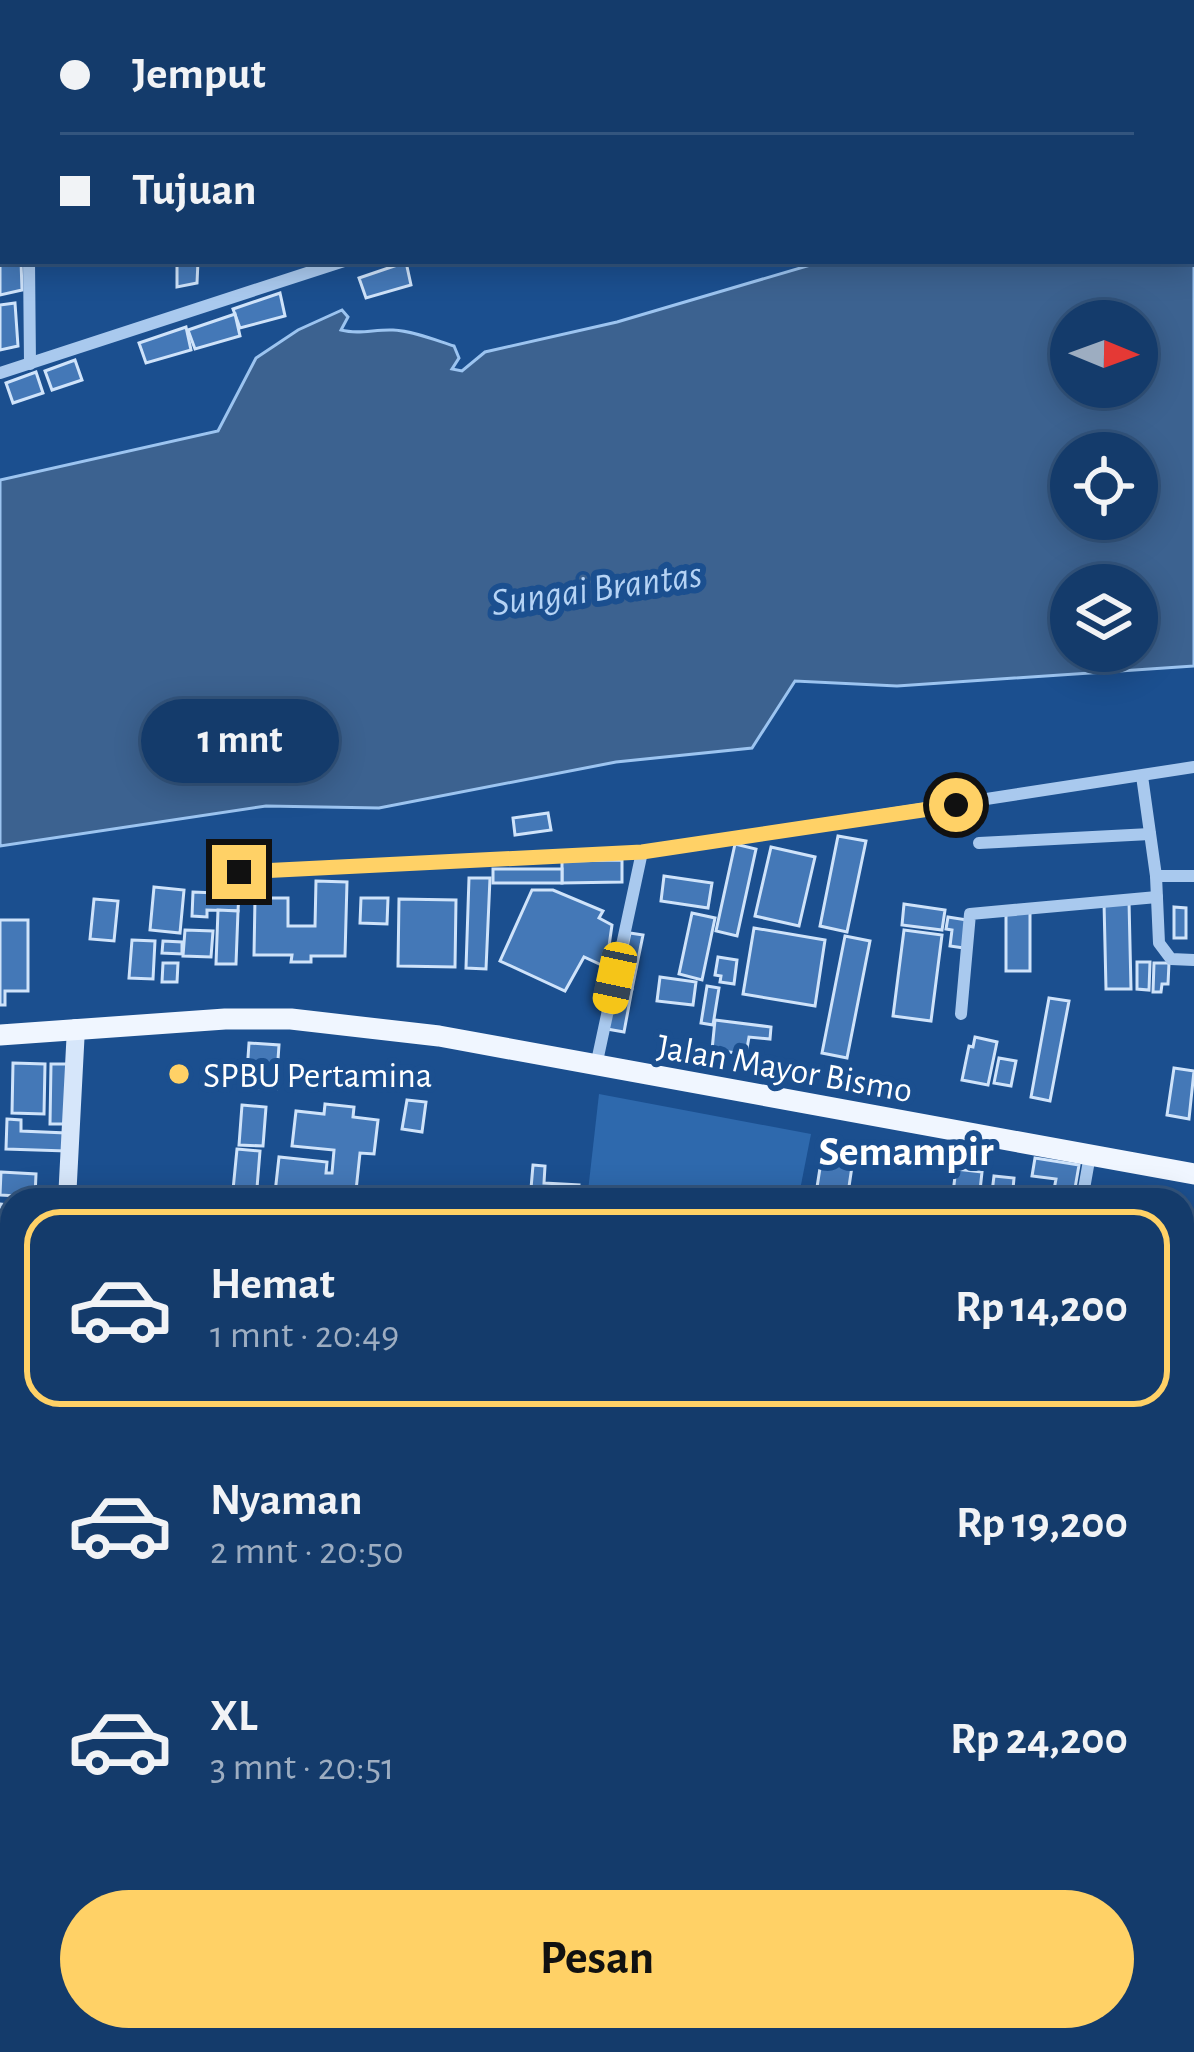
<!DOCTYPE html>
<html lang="id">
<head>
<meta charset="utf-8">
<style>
	body { margin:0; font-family:"Alegreya Sans",sans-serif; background:#1d4271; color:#f1f3f6; height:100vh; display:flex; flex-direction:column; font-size:45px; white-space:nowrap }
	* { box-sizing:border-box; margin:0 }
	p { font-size:39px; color:#9dadc1 }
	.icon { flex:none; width:66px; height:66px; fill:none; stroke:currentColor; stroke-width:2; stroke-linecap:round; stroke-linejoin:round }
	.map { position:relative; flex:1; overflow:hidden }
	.panel { position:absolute; left:0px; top:1188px; width:1194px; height:864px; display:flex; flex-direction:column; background:#143b6b; border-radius:36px 36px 0 0; box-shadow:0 6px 30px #0003,0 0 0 3px #33557e }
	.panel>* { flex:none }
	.top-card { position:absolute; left:0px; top:0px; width:1194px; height:264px; box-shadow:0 6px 30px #0003,0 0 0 3px #33557e; display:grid; align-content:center; height:264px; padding:0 60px; background:#143b6b }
	.needle { width:78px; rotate:91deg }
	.controls { position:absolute; left:1050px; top:300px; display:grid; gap:24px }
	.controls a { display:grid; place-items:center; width:108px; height:108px; border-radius:50%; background:#143b6b; box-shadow:0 6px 30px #0003,0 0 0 3px #33557e; font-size:60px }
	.end { position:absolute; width:54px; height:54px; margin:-27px; border:15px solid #ffd166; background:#111; box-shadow:0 0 0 6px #111 }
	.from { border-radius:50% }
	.bubble { position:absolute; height:84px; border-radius:42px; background:#143b6b; box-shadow:0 6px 30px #0003,0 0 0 3px #33557e; font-size:39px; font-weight:700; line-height:84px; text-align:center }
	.car { position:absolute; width:36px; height:72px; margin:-36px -18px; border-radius:15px; box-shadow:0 0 9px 3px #0007; background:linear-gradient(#f5c518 24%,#345 0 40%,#f5c518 0 76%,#345 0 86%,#f5c518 0) }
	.top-card b { display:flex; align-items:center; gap:42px; height:114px; font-size:45px }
	.top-card b+b { border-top:3px solid #33557e }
	.top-card i { width:30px; height:30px; background:#f1f3f6 }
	ul { padding:21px 0 0; list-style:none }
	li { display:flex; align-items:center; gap:36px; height:198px; margin:0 24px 18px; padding:0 36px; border:6px solid transparent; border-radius:36px }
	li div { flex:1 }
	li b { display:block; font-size:45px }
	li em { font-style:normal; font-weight:700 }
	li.current { border-color:#ffd166 }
	li>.icon { width:108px; height:108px; stroke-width:1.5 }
	.primary-button { display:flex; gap:24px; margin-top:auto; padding:24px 60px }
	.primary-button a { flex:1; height:138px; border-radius:72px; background:#ffd166; color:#111; font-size:48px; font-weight:700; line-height:138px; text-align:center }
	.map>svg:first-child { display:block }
</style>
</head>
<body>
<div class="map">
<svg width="1194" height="2052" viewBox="0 0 1194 2052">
	<rect width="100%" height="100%" fill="#1b4f8f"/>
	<path fill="#2e69ad" d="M599,1094L811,1134L798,1200H587Z"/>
	<path fill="#3c6290" stroke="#9cc4f0" stroke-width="3" fill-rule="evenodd" d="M1194,202V666L897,686L795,681L752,748L616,762L379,808L266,806L0,846V480L218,431L256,358L298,330L342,310L348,317L341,330C359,335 375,329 393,330C413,331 435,340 454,346L459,358L452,369L462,371L485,352L617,322L824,261H1191ZM1071,321H1137V387H1071ZM1071,453H1137V519H1071ZM1071,585H1137V651H1071Z"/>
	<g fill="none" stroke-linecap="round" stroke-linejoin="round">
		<path stroke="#9cc4f0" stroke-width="4.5" d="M1182,1590L1194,1591"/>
	</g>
	<g fill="#4478b7" stroke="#cfe3fa" stroke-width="3">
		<path d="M21,261L22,290L0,295V262Z"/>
		<path d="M177,261H198L197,283L177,287Z"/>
		<path d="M406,262L411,285L366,298L359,278Z"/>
		<path d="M280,293L285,316L240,328L233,309Z"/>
		<path d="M15,303L18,346L0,350V305Z"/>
		<path d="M235,314L240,336L195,349L188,330Z"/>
		<path d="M186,327L191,350L146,363L139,343Z"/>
		<path d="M75,360L82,380L52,390L45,371Z"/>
		<path d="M36,372L43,393L13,403L6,383Z"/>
		<path d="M548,813L551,830L515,835L513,818Z"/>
		<path d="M838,836L866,841L847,932L820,926Z"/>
		<path d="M735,844L756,849L737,936L716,931Z"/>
		<path d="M771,847L815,857L799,926L755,916Z"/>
		<path d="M622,860V882L562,883V861Z"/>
		<rect x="493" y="869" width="69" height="14"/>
		<path d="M664,876L712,883L708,908L661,901Z"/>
		<path d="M469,878H490L486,969L466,968Z"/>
		<path d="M316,881L347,882L345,956H311V962H291L292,955H254L255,898H288V926H315Z"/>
		<path d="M154,887L184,890L180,933L150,930Z"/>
		<path d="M532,890H553L603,911L599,918L612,925L606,967L584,957L565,991L500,961Z"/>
		<path d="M193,892L239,894L238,911L207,910V917L192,916Z"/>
		<path d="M361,898H388L387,924L360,923Z"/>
		<path d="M94,899L118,901L114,941L90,939Z"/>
		<path d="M399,899L456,900L455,967L398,966Z"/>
		<path d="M1129,901L1131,989H1106L1104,902Z"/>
		<path d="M904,904L945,910L942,930L902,925Z"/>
		<path d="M1174,907L1186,908V938H1174Z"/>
		<rect x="1006" y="909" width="24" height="62"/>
		<path d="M218,910L238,911L236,964H216Z"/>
		<path d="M692,913L715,918L702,980L679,974Z"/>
		<path d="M948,917L967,920L964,948L950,946L952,930L946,929Z"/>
		<path d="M0,920H28V991H5V1005H0Z"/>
		<path d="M754,928L825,940L815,1006L743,994Z"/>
		<path d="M185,930L213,931L211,957L183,956Z"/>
		<path d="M904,930L942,935L931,1021L893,1016Z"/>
		<path d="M630,933L643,935L632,989L619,986Z"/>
		<path d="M845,936L870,941L847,1058L822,1053Z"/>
		<path d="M132,940L155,941L153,979L129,978Z"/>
		<path d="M163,941L182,942V954L162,953Z"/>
		<path d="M718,957L737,960L734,984L720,982L721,976L715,975Z"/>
		<path d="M1137,962H1150L1149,990L1137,989Z"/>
		<path d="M163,963H178L177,982H162Z"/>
		<path d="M1154,963H1169L1168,984H1162L1161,992H1153Z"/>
		<path d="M660,977L696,982L693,1005L657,1001Z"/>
		<path d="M615,986L632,989L624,1032L607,1029Z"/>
		<path d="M707,986L719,988L713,1025L701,1023Z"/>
		<path d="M1049,998L1069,1001L1050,1101L1031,1097Z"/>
		<path d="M715,1020L771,1027L770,1039L749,1037L746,1054L712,1050Z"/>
		<path d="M975,1037L997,1042L988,1085L962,1080L969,1046L973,1047Z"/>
		<path d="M249,1043L279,1045L276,1089L246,1087Z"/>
		<path d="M999,1058L1016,1061L1011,1086L994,1083Z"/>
		<path d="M13,1063L45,1064L44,1114L12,1113Z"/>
		<path d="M51,1064H69L67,1124H50Z"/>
		<path d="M1174,1068L1194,1071L1189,1119L1167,1115Z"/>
		<path d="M407,1100L426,1102L422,1132L402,1129Z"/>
		<path d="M325,1104L354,1107L353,1117L378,1120L374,1154L360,1153L355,1200L275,1193L279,1157L327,1162L326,1173H332L334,1150L292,1146L296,1111L324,1114Z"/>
		<path d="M242,1105L266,1107L263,1146L239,1145Z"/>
		<path d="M7,1119L21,1120V1131L66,1133V1151L6,1149Z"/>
		<path d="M237,1149L260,1151L256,1200H232Z"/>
		<path d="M823,1149L854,1153L847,1200H815Z"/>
		<path d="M1035,1158L1079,1165L1073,1200H1052L1056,1179L1032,1176Z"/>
		<path d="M533,1165L545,1166L544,1183L579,1185L578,1200H530Z"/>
		<path d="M956,1169L982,1172L979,1200H952Z"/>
		<path d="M1,1172L36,1174L35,1197L0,1195Z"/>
		<path d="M994,1176L1014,1178L1012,1200H991Z"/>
		<path d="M0,1204L10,1205L9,1237L0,1236Z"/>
		<path d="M1,1251H12V1294H0Z"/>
		<path d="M1189,1276L1194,1277V1314L1183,1312Z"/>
		<path d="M0,1570L12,1571V1595L0,1594Z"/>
	</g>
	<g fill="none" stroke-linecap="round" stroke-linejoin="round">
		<g stroke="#a9c9ee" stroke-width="12">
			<path d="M28,0V3"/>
			<path d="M560,0L585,3"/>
			<path d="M548,3V0"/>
			<path d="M763,3L764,0"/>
			<path d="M1036,3V0"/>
			<path d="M1191,96L1194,95"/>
			<path d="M0,119H3"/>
			<path d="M29,261L30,364"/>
			<path d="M0,373L344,261"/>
			<path d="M1142,776L1156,876L1159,943L1171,959L1194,960"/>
			<path d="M979,843L1150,834"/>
			<path d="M239,872L642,852L1194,767"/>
			<path d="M1156,876H1194"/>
			<path d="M961,1014L970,914L1157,897"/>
			<path d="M596,1066L642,852"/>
			<path d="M1082,1200L1090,1155"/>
			<path d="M0,1418H12"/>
			<path d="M0,1800L7,1747L12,1740"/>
			<path d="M0,1951L12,1952"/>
			<path d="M975,2047L976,2040"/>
			<path d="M298,2052L301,2040"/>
		</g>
		<g stroke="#d6e6fa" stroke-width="18">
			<path d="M67,1200L76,1028"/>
			<path d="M0,1710H12"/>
		</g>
		<path stroke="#f0f6ff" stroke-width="21" d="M0,1035L225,1019H291L439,1036L1194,1174"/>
	</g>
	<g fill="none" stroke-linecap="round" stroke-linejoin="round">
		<path stroke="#ffd166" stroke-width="15" d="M239,872L642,852L956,805"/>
	</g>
	<circle fill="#ffd166" stroke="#1b4f8f" stroke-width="4.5" cx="179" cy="1074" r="12"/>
	<g text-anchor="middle" stroke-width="12" stroke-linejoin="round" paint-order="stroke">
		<g font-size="36" fill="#fff" stroke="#1b4f8f">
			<text transform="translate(785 1067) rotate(10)" y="13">Jalan Mayor Bismo</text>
		</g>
		<g font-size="36" fill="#fff" stroke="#1b4f8f" text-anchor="start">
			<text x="203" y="1087">SPBU Pertamina</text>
		</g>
		<g font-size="39" font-style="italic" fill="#b5d3f5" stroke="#1b4f8f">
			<text transform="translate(596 587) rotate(-8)" y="14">Sungai Brantas</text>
		</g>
		<g font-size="42" font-weight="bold" fill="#fff" stroke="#1b4f8f">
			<text x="906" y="1165">Semampir</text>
		</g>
	</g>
</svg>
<div class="controls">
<a><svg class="needle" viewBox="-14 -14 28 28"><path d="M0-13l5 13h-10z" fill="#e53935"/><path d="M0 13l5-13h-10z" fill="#9dadc1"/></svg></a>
<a><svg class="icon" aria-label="locate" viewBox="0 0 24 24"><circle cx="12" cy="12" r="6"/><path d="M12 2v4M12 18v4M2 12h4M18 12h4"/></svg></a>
<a><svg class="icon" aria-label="layers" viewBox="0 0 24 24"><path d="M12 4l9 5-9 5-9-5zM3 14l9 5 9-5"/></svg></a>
</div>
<i class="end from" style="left:956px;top:805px"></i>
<i class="end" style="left:239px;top:872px"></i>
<div class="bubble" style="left:141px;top:699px;width:198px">1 mnt</div>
<i class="car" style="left:615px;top:978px;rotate:192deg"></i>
<div class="top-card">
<b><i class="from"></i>Jemput</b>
<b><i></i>Tujuan</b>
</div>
<section class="panel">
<ul>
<li class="current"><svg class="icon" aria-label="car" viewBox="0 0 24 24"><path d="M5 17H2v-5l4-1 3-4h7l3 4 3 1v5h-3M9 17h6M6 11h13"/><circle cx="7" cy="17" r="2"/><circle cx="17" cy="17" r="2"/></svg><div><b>Hemat</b><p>1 mnt · 20:49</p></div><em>Rp 14,200</em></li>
<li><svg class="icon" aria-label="car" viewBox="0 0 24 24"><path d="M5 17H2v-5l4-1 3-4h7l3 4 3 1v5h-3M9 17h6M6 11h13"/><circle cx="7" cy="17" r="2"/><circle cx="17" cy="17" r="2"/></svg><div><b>Nyaman</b><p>2 mnt · 20:50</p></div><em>Rp 19,200</em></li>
<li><svg class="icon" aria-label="car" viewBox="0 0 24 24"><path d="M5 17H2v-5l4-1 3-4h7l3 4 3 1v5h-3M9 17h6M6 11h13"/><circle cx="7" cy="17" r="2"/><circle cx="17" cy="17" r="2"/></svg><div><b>XL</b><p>3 mnt · 20:51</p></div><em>Rp 24,200</em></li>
</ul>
<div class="primary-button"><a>Pesan</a></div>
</section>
</div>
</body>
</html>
